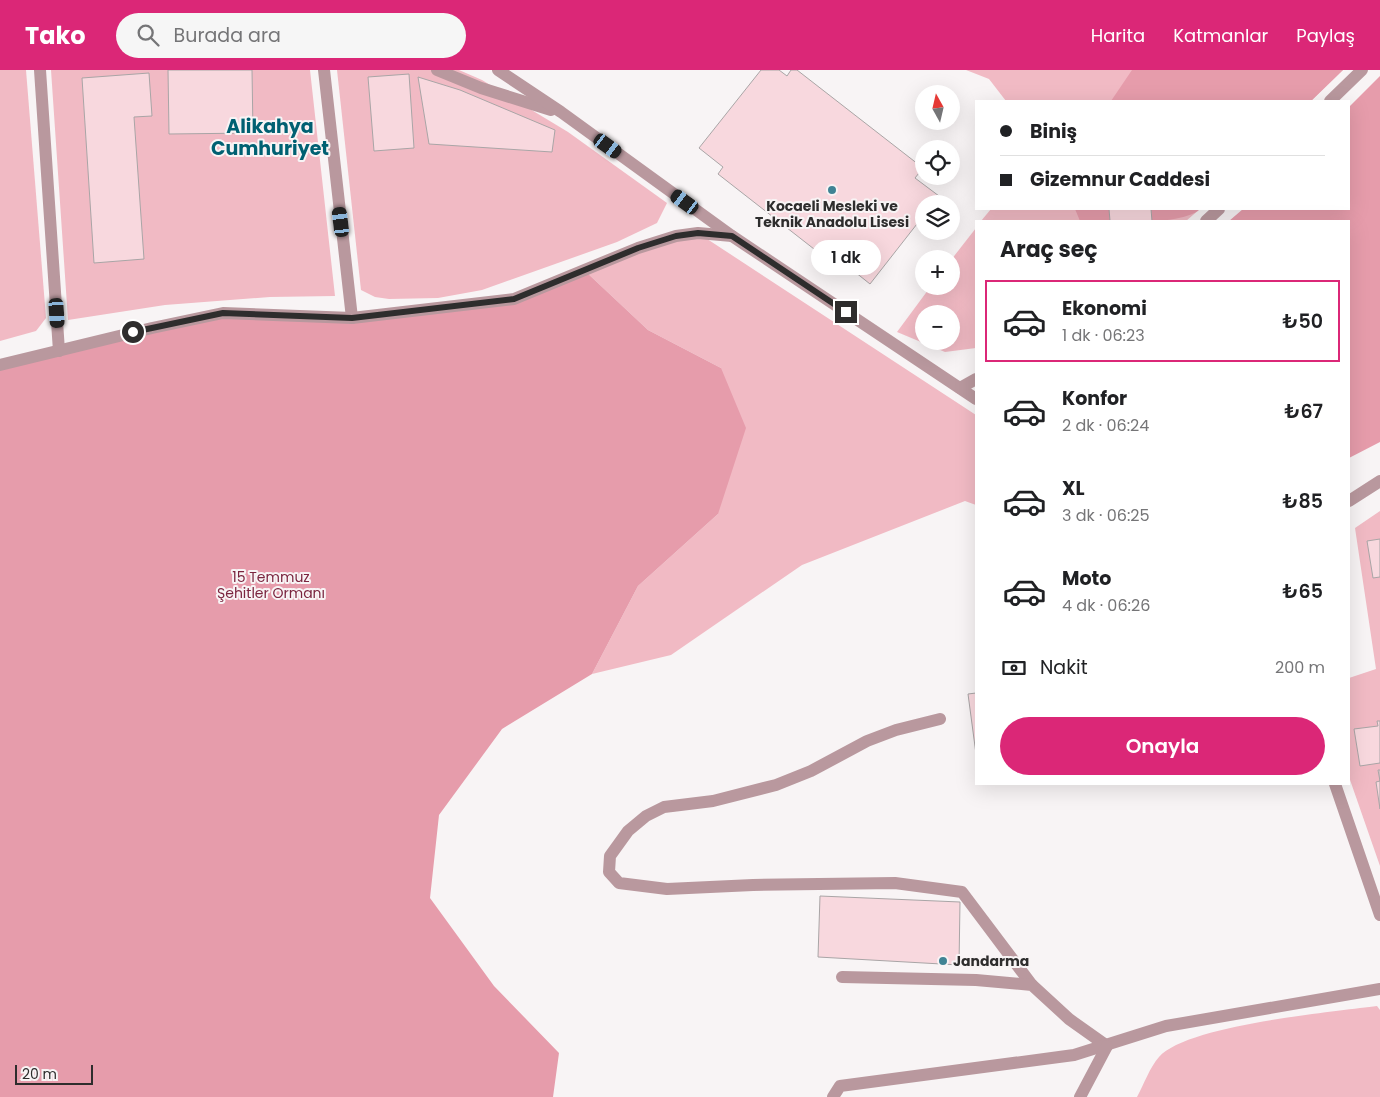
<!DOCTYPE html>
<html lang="tr">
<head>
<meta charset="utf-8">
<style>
	body { margin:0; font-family:Poppins,sans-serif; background:#f6f6f6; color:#202124; height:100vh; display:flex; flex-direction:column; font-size:19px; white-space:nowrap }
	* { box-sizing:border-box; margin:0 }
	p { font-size:16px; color:#757577 }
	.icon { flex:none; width:28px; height:28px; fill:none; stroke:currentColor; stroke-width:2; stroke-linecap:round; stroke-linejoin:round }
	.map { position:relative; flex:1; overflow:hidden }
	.side { position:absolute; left:975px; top:150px; width:375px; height:565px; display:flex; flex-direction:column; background:#fff; border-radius:0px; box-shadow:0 5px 20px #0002 }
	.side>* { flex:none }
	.hud { position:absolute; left:975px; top:30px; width:375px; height:110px; border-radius:0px; box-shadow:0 5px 20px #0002; display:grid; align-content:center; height:110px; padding:0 25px; background:#fff }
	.needle { width:32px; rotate:352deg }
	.fabs { position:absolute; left:915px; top:15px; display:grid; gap:10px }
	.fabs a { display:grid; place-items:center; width:45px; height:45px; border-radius:50%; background:#fff; box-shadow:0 5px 20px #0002; font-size:25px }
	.scale { position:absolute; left:15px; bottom:12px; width:78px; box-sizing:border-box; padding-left:5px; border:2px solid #2e2d2d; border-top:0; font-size:14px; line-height:18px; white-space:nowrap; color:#2e2d2d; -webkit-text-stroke:4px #f8f4f5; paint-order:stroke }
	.end { position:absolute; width:22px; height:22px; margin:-11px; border:6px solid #2e2d2d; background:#fff; box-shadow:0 0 0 2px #fff }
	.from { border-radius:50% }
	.bubble { position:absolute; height:35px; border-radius:18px; background:#fff; box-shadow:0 5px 20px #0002; font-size:16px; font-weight:600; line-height:35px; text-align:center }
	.car { position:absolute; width:15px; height:30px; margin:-15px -8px; border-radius:6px; box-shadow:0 0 4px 1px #0007; background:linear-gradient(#222 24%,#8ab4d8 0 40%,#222 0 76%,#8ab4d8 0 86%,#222 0) }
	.hud b { display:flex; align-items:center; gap:18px; height:48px; font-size:19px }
	.hud b+b { border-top:1px solid #e0e0e0 }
	.hud i { width:12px; height:12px; background:#202124 }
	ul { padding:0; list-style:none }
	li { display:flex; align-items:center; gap:15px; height:82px; margin:0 10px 8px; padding:0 15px; border:2px solid transparent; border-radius:0px }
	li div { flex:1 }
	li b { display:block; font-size:19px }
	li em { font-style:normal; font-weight:600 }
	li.on { border-color:#db2777 }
	li>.icon { width:45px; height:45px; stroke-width:1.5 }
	h2 { padding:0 25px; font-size:22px; line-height:60px }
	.pay { display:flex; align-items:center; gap:12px; height:55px; padding:0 25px; font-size:19px }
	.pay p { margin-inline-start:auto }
	.cta { display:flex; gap:10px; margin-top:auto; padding:10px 25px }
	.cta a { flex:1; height:58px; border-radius:30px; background:#db2777; color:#fff; font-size:20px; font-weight:600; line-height:58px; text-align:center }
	header { display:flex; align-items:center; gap:30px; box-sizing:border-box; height:70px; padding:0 25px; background:#db2777; color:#fff }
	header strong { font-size:24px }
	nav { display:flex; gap:28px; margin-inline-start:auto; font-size:18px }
	.search { width:350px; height:45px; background:#f6f6f6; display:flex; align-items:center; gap:12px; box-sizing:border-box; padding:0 18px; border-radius:28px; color:#757577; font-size:19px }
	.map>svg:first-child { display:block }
</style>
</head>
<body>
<header>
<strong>Tako</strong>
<div class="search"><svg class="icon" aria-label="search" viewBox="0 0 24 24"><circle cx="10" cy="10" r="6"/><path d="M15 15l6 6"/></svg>Burada ara</div>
<nav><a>Harita</a><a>Katmanlar</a><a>Paylaş</a></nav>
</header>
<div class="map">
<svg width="1380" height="1027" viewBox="0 0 1380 1027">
	<rect width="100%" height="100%" fill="#f8f4f5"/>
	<g fill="#f1bac4" fill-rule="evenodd">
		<path d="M0,0H26L46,248L36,261L0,271Z"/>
		<path d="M51,0H310L335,226L270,227L165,235L68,250Z"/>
		<path d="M337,0H459L482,10L568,62L667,133L657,153L617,172L482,220L438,228L389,229L375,227L361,220Z"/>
		<path d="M966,0H1343L1311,31H1006L989,9Z"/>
		<path d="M991,139H1200L1186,151H981Z"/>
		<path d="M976,158V278L945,282L897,262L931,216H951V190ZM924,244H951V271H924Z"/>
		<path d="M698,163L976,345V435L965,431L802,495L671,585L592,604L638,516L718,444L721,298L648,260L584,200Z"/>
		<path d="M1380,441V796L1349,707V608L1376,599L1355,458Z"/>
		<path d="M1377,936L1380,940V1027H1137C1144,1014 1150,997 1159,987C1187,955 1332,942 1377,936Z"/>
	</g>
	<g fill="#e69cab">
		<path d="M1132,0H1343L1311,31H1111Z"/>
		<path d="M1380,6V372L1349,388V151H1229L1243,139H1349V37Z"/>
		<path d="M1075,139H1200C1181,157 1107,151 1080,151Z"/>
		<path d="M584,200L648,260L721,298L746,358L718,444L638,516L592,604L502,659L439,745L430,828L494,916L559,983L553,1027H0V295L223,243L352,248L514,229Z"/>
	</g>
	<g fill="#f8d8de" stroke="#a9a5a6">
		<path d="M168,0H252L253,63L169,64Z"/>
		<path d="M761,0H779L787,6L791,0H797L923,98L915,108L939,126L932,134H924V145L870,214L850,198L846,204L718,104L723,97L699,78Z"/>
		<path d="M149,3L152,46L134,47L144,189L94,193L82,8Z"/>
		<path d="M409,4L414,78L374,81L368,7Z"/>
		<path d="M418,7L460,20L555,60L552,82L429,74Z"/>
		<path d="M1109,139H1151L1152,151H1110Z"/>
		<path d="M1380,469V507L1373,508L1367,471Z"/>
		<path d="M976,623V684L968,624Z"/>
		<path d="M1377,651H1380V693L1360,696L1354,659L1378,656Z"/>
		<path d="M1378,700H1380V739L1376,712L1380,711Z"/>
		<path d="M820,826L960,832L959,895L818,887Z"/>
	</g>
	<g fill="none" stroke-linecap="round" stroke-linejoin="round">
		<g stroke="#b9989e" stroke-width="12">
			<path d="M40,0L59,281"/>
			<path d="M324,0L352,248"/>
			<path d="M437,0L481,18L551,40"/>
			<path d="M498,0L561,42L732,166L976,329"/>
			<path d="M1330,31L1362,0"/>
			<path d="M1206,151L1219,139"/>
			<path d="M0,295L152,258L223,243L352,248L514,229L638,178L676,166L698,163L732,166"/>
			<path d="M960,318L976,309"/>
			<path d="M1349,431L1380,411"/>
			<path d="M940,649L896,660L867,671L811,701L776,715L713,731L664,737L646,746L628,761L610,786L609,802L619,813L667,819L753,815L895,813L962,822L1032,915"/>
			<path d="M1335,714L1380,845"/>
			<path d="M842,907L976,910L1032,915L1069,949L1107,976"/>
			<path d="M833,1027L840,1016L1074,985L1166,956L1380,919"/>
			<path d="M1080,1027L1107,976"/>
		</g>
	</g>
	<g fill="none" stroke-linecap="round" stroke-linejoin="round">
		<path stroke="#2e2d2d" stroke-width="6" d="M133,262L223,243L352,248L514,229L638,178L676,166L698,163L732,166L846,242"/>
	</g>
	<g fill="#408394" stroke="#f8f4f5" stroke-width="2">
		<circle cx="832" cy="120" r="5"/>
		<circle cx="943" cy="891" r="5"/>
	</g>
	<g text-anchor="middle" stroke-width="4" stroke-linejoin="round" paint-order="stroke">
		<g font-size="14" font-weight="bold" fill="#2e2d2d" stroke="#f8f4f5">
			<text x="832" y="141">Kocaeli Mesleki ve<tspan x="832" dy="16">Teknik Anadolu Lisesi</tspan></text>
			<text x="953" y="896" text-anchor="start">Jandarma</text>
		</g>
		<g font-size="14" fill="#7b253f" stroke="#f8f4f5">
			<text x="271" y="512">15 Temmuz<tspan x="271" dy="16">Şehitler Ormanı</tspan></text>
		</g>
		<g font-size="19" font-weight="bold" fill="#006072" stroke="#f8f4f5">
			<text x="270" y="63">Alikahya<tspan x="270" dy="22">Cumhuriyet</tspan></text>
		</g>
	</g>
</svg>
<div class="fabs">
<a><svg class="needle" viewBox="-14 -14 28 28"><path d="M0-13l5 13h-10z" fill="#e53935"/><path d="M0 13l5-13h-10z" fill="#757577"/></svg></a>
<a><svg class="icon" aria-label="locate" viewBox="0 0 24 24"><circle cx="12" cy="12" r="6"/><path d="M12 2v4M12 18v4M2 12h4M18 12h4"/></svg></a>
<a><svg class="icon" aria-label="layers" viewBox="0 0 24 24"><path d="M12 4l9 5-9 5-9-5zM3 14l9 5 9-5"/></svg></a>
<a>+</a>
<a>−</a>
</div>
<div class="scale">20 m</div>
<i class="end from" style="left:133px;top:262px"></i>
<i class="end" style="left:846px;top:242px"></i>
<div class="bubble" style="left:811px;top:170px;width:70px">1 dk</div>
<i class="car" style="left:608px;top:76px;rotate:126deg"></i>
<i class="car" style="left:685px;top:132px;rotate:306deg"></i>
<i class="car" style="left:341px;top:152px;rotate:353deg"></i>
<i class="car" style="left:57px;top:243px;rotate:176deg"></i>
<div class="hud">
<b><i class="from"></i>Biniş</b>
<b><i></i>Gizemnur Caddesi</b>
</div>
<section class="side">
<h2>Araç seç</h2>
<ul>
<li class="on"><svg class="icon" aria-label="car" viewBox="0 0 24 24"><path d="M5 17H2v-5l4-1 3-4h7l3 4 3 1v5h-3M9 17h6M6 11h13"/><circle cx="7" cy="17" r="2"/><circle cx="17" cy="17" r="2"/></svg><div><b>Ekonomi</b><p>1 dk · 06:23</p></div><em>₺50</em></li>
<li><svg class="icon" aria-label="car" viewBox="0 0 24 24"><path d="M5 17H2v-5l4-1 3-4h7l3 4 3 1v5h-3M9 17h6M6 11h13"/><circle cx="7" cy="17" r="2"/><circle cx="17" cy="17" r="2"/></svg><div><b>Konfor</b><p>2 dk · 06:24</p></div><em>₺67</em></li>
<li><svg class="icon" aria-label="car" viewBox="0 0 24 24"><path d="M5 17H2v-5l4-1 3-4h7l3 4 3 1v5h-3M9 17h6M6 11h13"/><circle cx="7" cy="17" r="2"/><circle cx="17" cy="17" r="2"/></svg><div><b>XL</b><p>3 dk · 06:25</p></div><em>₺85</em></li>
<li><svg class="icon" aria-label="car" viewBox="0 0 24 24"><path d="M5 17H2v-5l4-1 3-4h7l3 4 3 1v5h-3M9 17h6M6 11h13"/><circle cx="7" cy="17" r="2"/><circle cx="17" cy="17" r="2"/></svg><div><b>Moto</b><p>4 dk · 06:26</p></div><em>₺65</em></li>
</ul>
<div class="pay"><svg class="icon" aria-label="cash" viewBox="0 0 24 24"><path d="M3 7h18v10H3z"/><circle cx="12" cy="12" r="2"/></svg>Nakit<p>200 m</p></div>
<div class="cta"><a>Onayla</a></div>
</section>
</div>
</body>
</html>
